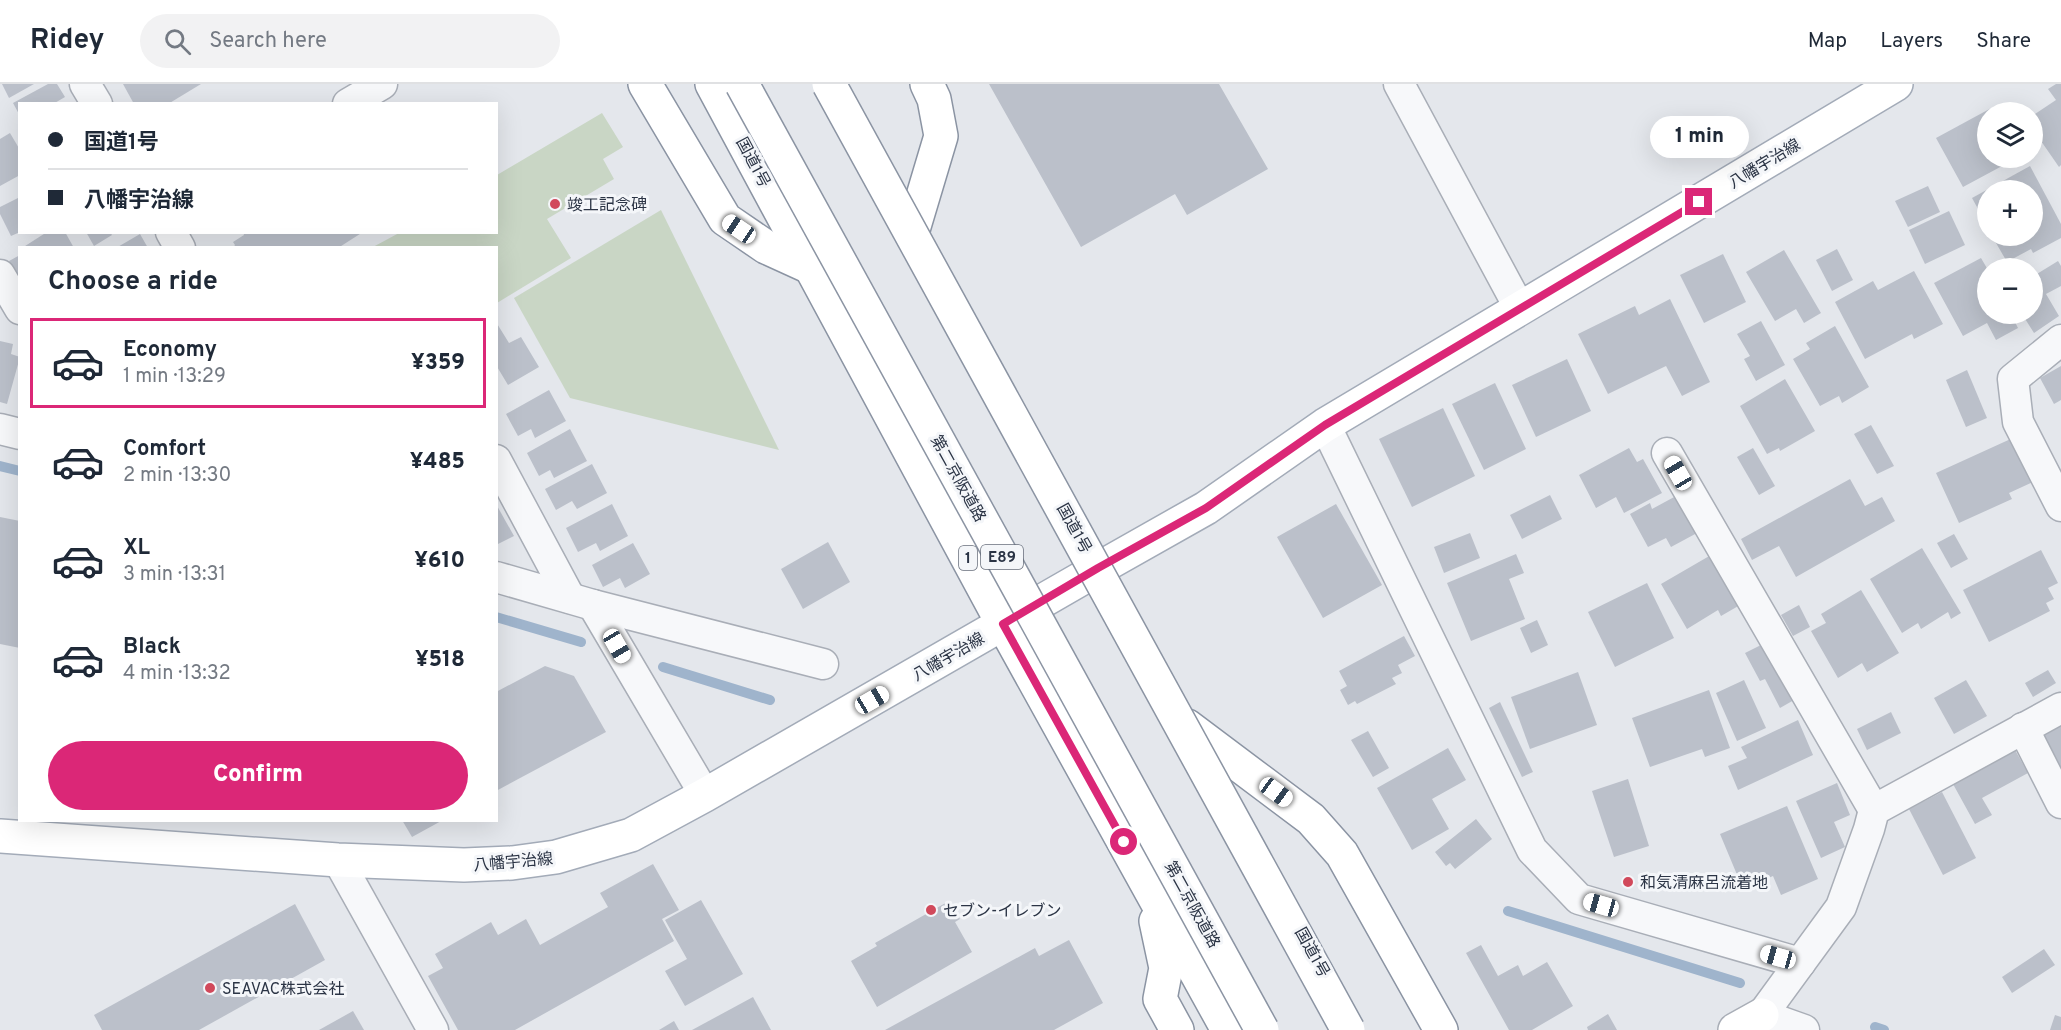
<!DOCTYPE html>
<html lang="en">
<head>
<meta charset="utf-8">
<style>
	body { margin:0; font-family:Overpass,"Noto Sans JP",sans-serif; background:#f2f2f3; color:#1f2937; height:100vh; display:flex; flex-direction:column; font-size:22px; white-space:nowrap }
	* { box-sizing:border-box; margin:0 }
	p { font-size:20px; color:#747a83 }
	.icon { flex:none; width:33px; height:33px; fill:none; stroke:currentColor; stroke-width:2; stroke-linecap:round; stroke-linejoin:round }
	.map { position:relative; flex:1; overflow:hidden }
	.side { position:absolute; left:18px; top:162px; width:480px; height:576px; display:flex; flex-direction:column; background:#fff; border-radius:0px; box-shadow:0 6px 24px #0002 }
	.side>* { flex:none }
	.banner { position:absolute; left:18px; top:18px; width:480px; height:132px; border-radius:0px; box-shadow:0 6px 24px #0002; display:grid; align-content:center; height:132px; padding:0 30px; background:#fff }
	.tools { position:absolute; left:1977px; top:18px; display:grid; gap:12px }
	.tools a { display:grid; place-items:center; width:66px; height:66px; border-radius:50%; background:#fff; box-shadow:0 6px 24px #0002; font-size:30px }
	.end { position:absolute; width:27px; height:27px; margin:-14px; border:8px solid #db2777; background:#fff; box-shadow:0 0 0 3px #fff }
	.from { border-radius:50% }
	.bubble { position:absolute; height:42px; border-radius:21px; background:#fff; box-shadow:0 6px 24px #0002; font-size:20px; font-weight:800; line-height:42px; text-align:center }
	.car { position:absolute; width:18px; height:36px; margin:-18px -9px; border-radius:8px; box-shadow:0 0 4px 2px #0007; background:linear-gradient(#fff 24%,#345 0 40%,#fff 0 76%,#345 0 86%,#fff 0) }
	.banner b { display:flex; align-items:center; gap:21px; height:57px; font-size:22px }
	.banner b+b { border-top:2px solid #e0e1e3 }
	.banner i { width:15px; height:15px; background:#1f2937 }
	ul { padding:0; list-style:none }
	li { display:flex; align-items:center; gap:18px; height:90px; margin:0 12px 9px; padding:0 18px; border:3px solid transparent; border-radius:0px }
	li div { flex:1 }
	li b { display:block; font-size:22px }
	li em { font-style:normal; font-weight:800 }
	li.active { border-color:#db2777 }
	li>.icon { width:54px; height:54px; stroke-width:1.5 }
	h2 { padding:0 30px; font-size:27px; line-height:72px }
	.button { display:flex; gap:12px; margin-top:auto; padding:12px 30px }
	.button a { flex:1; height:69px; border-radius:36px; background:#db2777; color:#fff; font-size:24px; font-weight:800; line-height:69px; text-align:center }
	header { display:flex; align-items:center; gap:36px; box-sizing:border-box; height:84px; padding:0 30px; background:#fff; border-bottom:2px solid #e0e1e3 }
	header strong { font-size:28px }
	nav { display:flex; gap:33px; margin-inline-start:auto; font-size:21px }
	.search { width:420px; height:54px; background:#f2f2f3; display:flex; align-items:center; gap:15px; box-sizing:border-box; padding:0 21px; border-radius:33px; color:#747a83; font-size:22px }
	.map>svg:first-child { display:block }
</style>
</head>
<body>
<header>
<strong>Ridey</strong>
<div class="search"><svg class="icon" aria-label="search" viewBox="0 0 24 24"><circle cx="10" cy="10" r="6"/><path d="M15 15l6 6"/></svg>Search here</div>
<nav><a>Map</a><a>Layers</a><a>Share</a></nav>
</header>
<div class="map">
<svg width="2061" height="946" viewBox="0 0 2061 946">
	<rect width="100%" height="100%" fill="#e4e7ec"/>
	<g fill="#c9d6c5">
		<path d="M602,29L623,63L603,75L614,95L547,135L571,174L497,219L496,164L373,163L399,149L496,148L497,91Z"/>
		<path d="M661,126L779,366L570,314L514,214Z"/>
	</g>
	<g fill="none" stroke-linecap="round" stroke-linejoin="round">
		<g stroke="#9fb4cc" stroke-width="10">
			<path d="M0,382L20,387"/>
			<path d="M496,533L581,558"/>
			<path d="M663,583L770,616"/>
			<path d="M1508,827L1740,899"/>
			<path d="M1875,943L1884,946"/>
		</g>
	</g>
	<g fill="#bbc0ca">
		<path d="M2,0H34L9,14Z"/>
		<path d="M48,0H57L65,13L53,20H20V32L13,19Z"/>
		<path d="M123,0H201L168,20H134Z"/>
		<path d="M989,0H1219L1268,85L1187,131L1175,110L1081,163Z"/>
		<path d="M2056,0H2061V81L2059,83L2032,44V32L2056,16L2048,5Z"/>
		<path d="M1995,22L1999,28H1988V74H2017L1963,103L1936,54Z"/>
		<path d="M10,49L20,66V91L0,102V55Z"/>
		<path d="M2030,82L2061,140V154L2033,169L2031,165L2007,178L1992,152H2032V106H1988V143L1972,114Z"/>
		<path d="M1928,102L1940,128L1908,143L1895,117Z"/>
		<path d="M20,113V148L11,152L0,130V123Z"/>
		<path d="M1949,127L1965,161L1925,180L1909,146Z"/>
		<path d="M47,148H65L74,164H22Z"/>
		<path d="M86,148H110L112,151L94,162Z"/>
		<path d="M243,148H363L338,164H233L235,161L233,158L244,151Z"/>
		<path d="M140,150L148,164H116Z"/>
		<path d="M1837,165L1853,196L1832,207L1816,176Z"/>
		<path d="M1784,166L1821,229L1804,239L1796,225L1775,237L1746,188Z"/>
		<path d="M1723,170L1746,218L1704,239L1680,191Z"/>
		<path d="M20,171V196L9,177Z"/>
		<path d="M1981,174L1988,186V230H2011L2018,244L1996,256L1987,239L1963,252L1934,199Z"/>
		<path d="M2058,177L2061,182V202L2046,210L2059,232L2034,249L2022,230H2032V193Z"/>
		<path d="M1914,187L1943,240L1914,255L1912,250L1865,275L1835,218L1873,197L1878,206Z"/>
		<path d="M1670,215L1710,298L1682,312L1666,282L1608,310L1578,250L1635,222L1639,231Z"/>
		<path d="M1761,237L1785,281L1756,297L1744,275L1750,272L1737,250Z"/>
		<path d="M496,238L509,259L521,253L539,283L508,301L496,281Z"/>
		<path d="M1835,242L1869,303L1842,319L1839,312L1820,322L1793,275L1810,265L1806,259Z"/>
		<path d="M0,257L13,260L11,270L20,273L7,320L0,318Z"/>
		<path d="M1567,275L1591,327L1536,353L1512,301Z"/>
		<path d="M2061,282V316L2054,320L2040,294Z"/>
		<path d="M1967,286L1987,334L1966,343L1946,296Z"/>
		<path d="M1785,295L1815,347L1780,367L1779,364L1767,370L1740,322Z"/>
		<path d="M1495,299L1526,365L1484,386L1452,320Z"/>
		<path d="M549,306L566,337L535,354L531,345L518,352L506,330Z"/>
		<path d="M1443,324L1475,392L1412,423L1379,355Z"/>
		<path d="M1871,341L1894,382L1877,390L1854,350Z"/>
		<path d="M570,345L587,377L554,394L550,386L539,392L527,369Z"/>
		<path d="M2015,353L2035,397L2009,409L2012,415L1959,439L1936,389Z"/>
		<path d="M1629,364L1637,378L1643,375L1662,409L1624,429L1616,413L1596,424L1579,391Z"/>
		<path d="M1753,364L1775,402L1759,411L1737,373Z"/>
		<path d="M592,380L607,409L577,425L572,417L556,426L545,405Z"/>
		<path d="M1850,395L1865,422L1882,413L1895,437L1796,493L1779,462L1752,476L1741,455Z"/>
		<path d="M1550,411L1562,435L1522,455L1510,431Z"/>
		<path d="M1676,412L1697,449L1671,463L1666,454L1648,463L1630,430L1650,419L1652,425Z"/>
		<path d="M496,420L514,452L496,461Z"/>
		<path d="M612,420L628,452L600,467L596,459L578,468L566,444Z"/>
		<path d="M1336,420L1382,501L1323,534L1277,453Z"/>
		<path d="M0,433L20,437V564L0,560Z"/>
		<path d="M1470,449L1480,474L1444,489L1434,463Z"/>
		<path d="M1954,450L1968,475L1951,484L1937,459Z"/>
		<path d="M828,458L850,498L803,525L781,485Z"/>
		<path d="M633,459L650,490L625,504L620,494L603,503L592,481Z"/>
		<path d="M1922,464L1961,529L1951,535L1948,528L1921,545L1918,539L1902,549L1870,495Z"/>
		<path d="M2041,466L2058,499L2048,504L2054,515L2046,519L2050,527L1989,558L1963,506Z"/>
		<path d="M1516,470L1524,489L1509,495L1525,535L1471,557L1447,499Z"/>
		<path d="M1711,471L1740,521L1721,532L1718,526L1687,545L1661,500Z"/>
		<path d="M1647,499L1674,554L1615,583L1588,528Z"/>
		<path d="M1861,506L1899,569L1867,588L1862,579L1838,594L1811,547L1826,539L1821,530Z"/>
		<path d="M1799,521L1810,543L1793,552L1781,531Z"/>
		<path d="M1537,536L1548,561L1531,569L1520,544Z"/>
		<path d="M1404,552L1415,572L1398,581L1402,589L1392,594L1396,600L1357,620L1355,617L1348,621L1340,606L1347,602L1339,587Z"/>
		<path d="M1765,559L1794,616L1780,624L1765,595L1760,597L1745,569Z"/>
		<path d="M545,582L574,592L606,648L496,707V608Z"/>
		<path d="M2048,586L2056,599L2033,613L2025,599Z"/>
		<path d="M1578,588L1597,641L1530,665L1511,613Z"/>
		<path d="M1744,596L1766,644L1737,657L1716,609Z"/>
		<path d="M1966,596L1987,632L1954,650L1934,614Z"/>
		<path d="M1709,606L1730,664L1705,673L1702,665L1650,683L1632,634Z"/>
		<path d="M1500,618L1533,688L1522,693L1489,624Z"/>
		<path d="M1891,628L1901,649L1867,666L1857,645Z"/>
		<path d="M2061,633V693L2036,646Z"/>
		<path d="M1798,636L1813,671L1738,706L1728,682L1747,674L1741,663Z"/>
		<path d="M1368,647L1389,684L1373,693L1351,656Z"/>
		<path d="M1448,664L1466,696L1432,715L1449,745L1412,766L1377,704Z"/>
		<path d="M2015,666L2028,689L1982,714L1992,731L1975,740L1953,700Z"/>
		<path d="M1628,695L1649,762L1614,773L1592,707Z"/>
		<path d="M1837,699L1850,731L1834,738L1845,763L1821,774L1796,717Z"/>
		<path d="M1942,708L1976,774L1943,791L1909,725Z"/>
		<path d="M1787,722L1818,795L1781,811L1773,792L1743,805L1720,750Z"/>
		<path d="M1476,735L1492,755L1455,785L1450,779L1446,782L1435,768Z"/>
		<path d="M402,736H443L412,753Z"/>
		<path d="M653,780L679,826L662,835L674,857L515,946H458L428,892L443,884L435,870L491,838L498,851L526,835L540,861L608,823L600,809Z"/>
		<path d="M701,816L743,890L685,922L665,887L687,875L665,836Z"/>
		<path d="M949,817L960,835L955,838L972,868L877,923L851,877L877,862L875,859Z"/>
		<path d="M295,820L325,876L199,946H102L94,931Z"/>
		<path d="M1069,856L1103,919L1054,946H885L1035,864L1039,872Z"/>
		<path d="M1481,861L1498,892L1518,881L1523,892L1547,878L1573,922L1532,946H1509L1466,869Z"/>
		<path d="M2044,865L2055,881L2012,909L2002,893Z"/>
		<path d="M753,913L771,946H692Z"/>
		<path d="M353,927L364,946H319Z"/>
		<path d="M1608,930L1617,946H1588L1587,943Z"/>
		<path d="M2055,931L2061,933V946H2050Z"/>
		<path d="M674,937L679,946H659Z"/>
	</g>
	<g fill="none" stroke-linecap="round" stroke-linejoin="round">
		<g stroke="#a9aeb7" stroke-width="33">
			<g id="street">
				<path d="M85,0L97,20"/>
				<path d="M1399,0L1520,225"/>
				<path d="M348,20L382,0"/>
				<path d="M171,148L180,164"/>
				<path d="M0,191L20,225"/>
				<path d="M2061,256L2013,295L2018,338L2061,422"/>
				<path d="M1325,341L1532,766L1579,815L1800,879"/>
				<path d="M0,345L20,350"/>
				<path d="M1667,369L1874,726"/>
				<path d="M496,376L570,514"/>
				<path d="M496,493L593,521L823,580"/>
				<path d="M593,521L705,711"/>
				<path d="M2023,644L2061,719"/>
				<path d="M338,776L433,946"/>
				<path d="M1804,946L1762,931L1841,823L1869,745L1874,726L2061,624"/>
			</g>
		</g>
		<g stroke="#a9aeb7" stroke-width="36">
			<path id="secondary" d="M1735,946L1762,931"/>
		</g>
		<g stroke="#a3abb8" stroke-width="36">
			<path id="primary" d="M0,752L338,776L464,781L512,779L556,773L631,751L705,711L1098,485L1206,424L1325,341L1896,0"/>
		</g>
		<g stroke="#8b94a3" stroke-width="36">
			<g id="highway">
				<path d="M645,0L725,135L766,163L810,183"/>
				<path d="M712,0L1003,540L1228,946"/>
				<path d="M912,149L941,52L934,15L927,0"/>
				<path d="M1187,642L1311,735L1342,770L1441,946"/>
				<path d="M1156,837L1166,884L1160,915L1177,946"/>
			</g>
		</g>
		<use href="#street" stroke="#f7f8fa" stroke-width="30"/>
		<use href="#secondary" stroke="#fff" stroke-width="33"/>
		<use href="#primary" stroke="#fff" stroke-width="33"/>
		<use href="#highway" stroke="#fff" stroke-width="33"/>
		<g stroke="#8b94a3" stroke-width="36" stroke-linecap="butt">
			<g id="highway-bridge">
				<path d="M742,0L1262,946"/>
				<path d="M829,0L1348,946"/>
			</g>
		</g>
		<use href="#highway-bridge" stroke="#fff" stroke-width="33"/>
	</g>
	<g fill="none" stroke-linecap="round" stroke-linejoin="round">
		<path stroke="#db2777" stroke-width="8" d="M1124,758L1003,540L1098,484L1206,424L1325,341L1699,118"/>
	</g>
	<g fill="#d1495b" stroke="#f4f6f9" stroke-width="2">
		<circle cx="555" cy="120" r="6"/>
		<circle cx="1628" cy="798" r="6"/>
		<circle cx="931" cy="826" r="6"/>
		<circle cx="210" cy="904" r="6"/>
	</g>
	<g text-anchor="middle" stroke-width="6" stroke-linejoin="round" paint-order="stroke">
		<g fill="#f4f6f9" stroke="#676e7b" stroke-width="1.5">
			<rect x="981" y="461" width="42" height="24" rx="4.5"/>
			<rect x="959" y="462" width="18" height="24" rx="4.5"/>
		</g>
		<g font-size="15" font-weight="bold" fill="#2b3445">
			<text x="1002" y="478">E89</text>
			<text x="968" y="479">1</text>
		</g>
		<g font-size="16" fill="#2b3445" stroke="#f4f6f9">
			<text transform="translate(754 78) rotate(62)" y="6">国道1号</text>
			<text transform="translate(1764 79) rotate(-31)" y="6">八幡宇治線</text>
			<text transform="translate(959 394) rotate(61)" y="6">第二京阪道路</text>
			<text transform="translate(1075 444) rotate(61)" y="6">国道1号</text>
			<text transform="translate(948 572) rotate(-30)" y="6">八幡宇治線</text>
			<text transform="translate(513 777) rotate(-5)" y="6">八幡宇治線</text>
			<text transform="translate(1193 820) rotate(61)" y="6">第二京阪道路</text>
			<text transform="translate(1313 868) rotate(61)" y="6">国道1号</text>
		</g>
		<g font-size="16" fill="#2b3445" stroke="#f4f6f9" text-anchor="start">
			<text x="567" y="126">竣工記念碑</text>
			<text x="1640" y="804">和気清麻呂流着地</text>
			<text x="943" y="832">セブン-イレブン</text>
			<text x="222" y="910">SEAVAC株式会社</text>
		</g>
	</g>
</svg>
<div class="tools">
<a><svg class="icon" aria-label="layers" viewBox="0 0 24 24"><path d="M12 4l9 5-9 5-9-5zM3 14l9 5 9-5"/></svg></a>
<a>+</a>
<a>−</a>
</div>
<i class="end from" style="left:1124px;top:758px"></i>
<i class="end" style="left:1699px;top:118px"></i>
<div class="bubble" style="left:1650px;top:32px;width:99px">1 min</div>
<i class="car" style="left:739px;top:145px;rotate:304deg"></i>
<i class="car" style="left:1678px;top:389px;rotate:330deg"></i>
<i class="car" style="left:617px;top:562px;rotate:150deg"></i>
<i class="car" style="left:872px;top:616px;rotate:60deg"></i>
<i class="car" style="left:1276px;top:708px;rotate:126deg"></i>
<i class="car" style="left:1601px;top:821px;rotate:286deg"></i>
<i class="car" style="left:1778px;top:873px;rotate:286deg"></i>
<div class="banner">
<b><i class="from"></i>国道1号</b>
<b><i></i>八幡宇治線</b>
</div>
<section class="side">
<h2>Choose a ride</h2>
<ul>
<li class="active"><svg class="icon" aria-label="car" viewBox="0 0 24 24"><path d="M5 17H2v-5l4-1 3-4h7l3 4 3 1v5h-3M9 17h6M6 11h13"/><circle cx="7" cy="17" r="2"/><circle cx="17" cy="17" r="2"/></svg><div><b>Economy</b><p>1 min · 13:29</p></div><em>¥359</em></li>
<li><svg class="icon" aria-label="car" viewBox="0 0 24 24"><path d="M5 17H2v-5l4-1 3-4h7l3 4 3 1v5h-3M9 17h6M6 11h13"/><circle cx="7" cy="17" r="2"/><circle cx="17" cy="17" r="2"/></svg><div><b>Comfort</b><p>2 min · 13:30</p></div><em>¥485</em></li>
<li><svg class="icon" aria-label="car" viewBox="0 0 24 24"><path d="M5 17H2v-5l4-1 3-4h7l3 4 3 1v5h-3M9 17h6M6 11h13"/><circle cx="7" cy="17" r="2"/><circle cx="17" cy="17" r="2"/></svg><div><b>XL</b><p>3 min · 13:31</p></div><em>¥610</em></li>
<li><svg class="icon" aria-label="car" viewBox="0 0 24 24"><path d="M5 17H2v-5l4-1 3-4h7l3 4 3 1v5h-3M9 17h6M6 11h13"/><circle cx="7" cy="17" r="2"/><circle cx="17" cy="17" r="2"/></svg><div><b>Black</b><p>4 min · 13:32</p></div><em>¥518</em></li>
</ul>
<div class="button"><a>Confirm</a></div>
</section>
</div>
</body>
</html>
